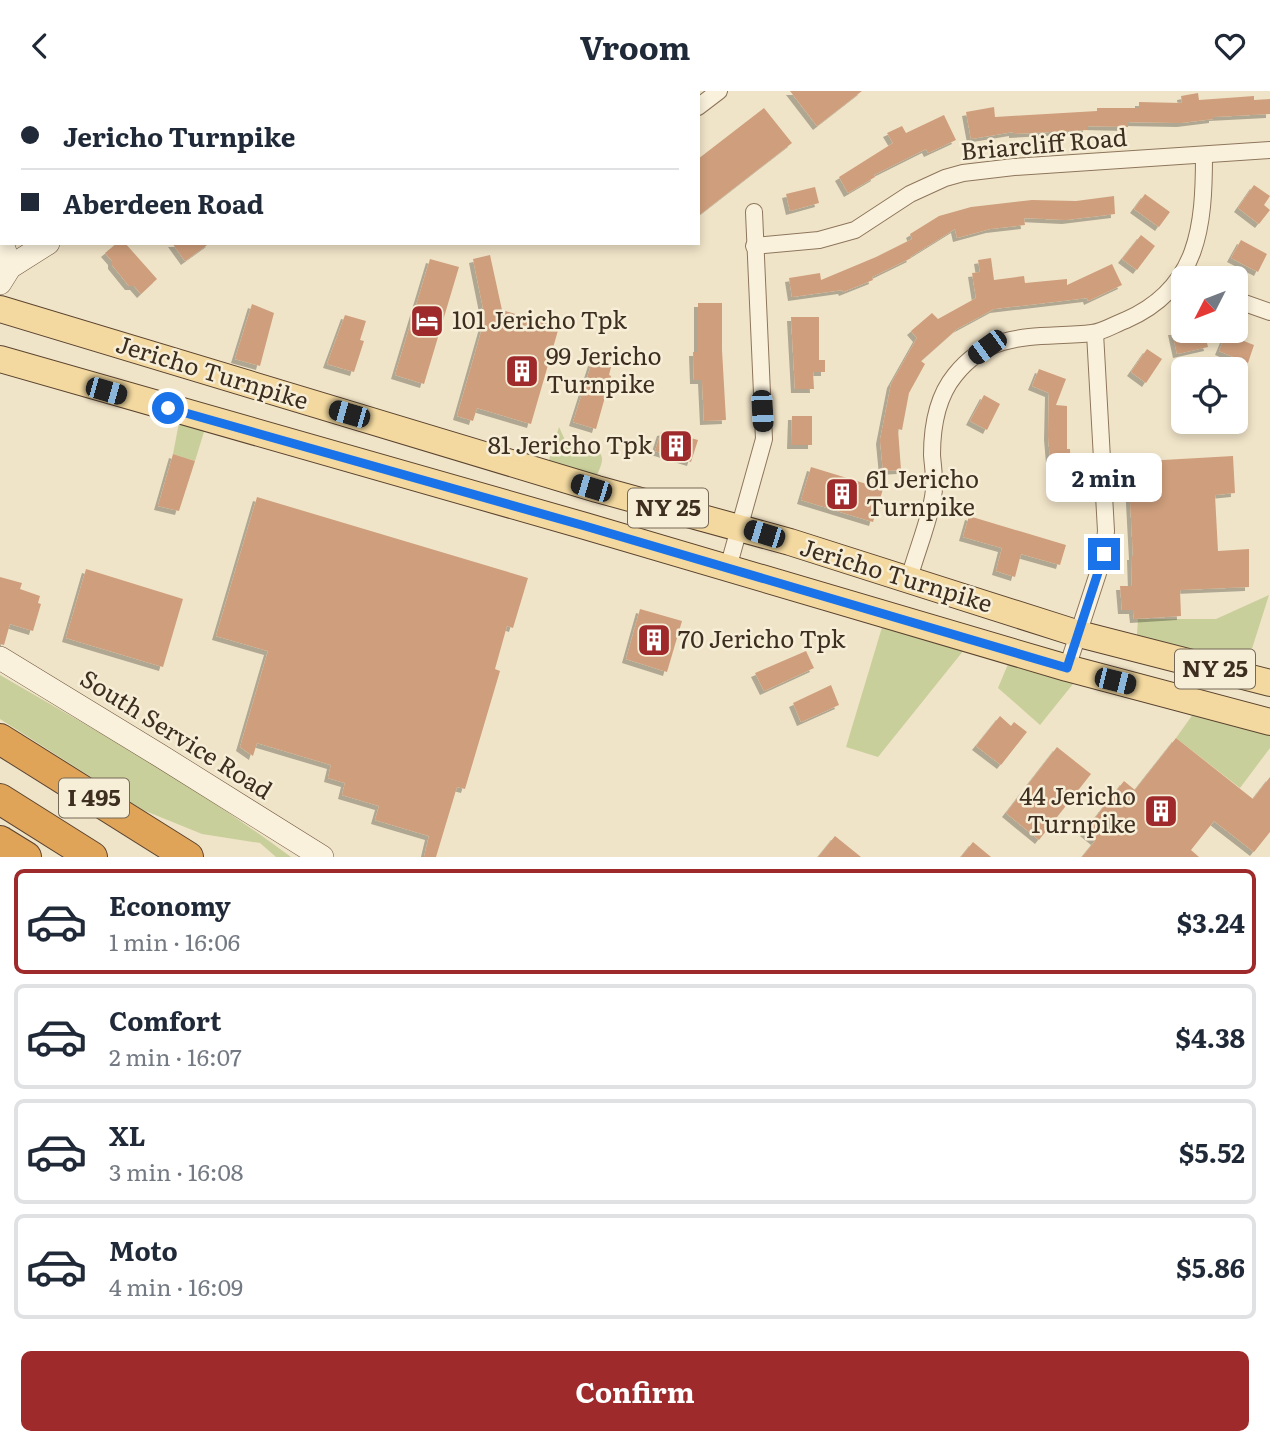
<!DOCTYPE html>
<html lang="en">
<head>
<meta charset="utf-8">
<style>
	body { margin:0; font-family:Literata,serif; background:#f2f2f3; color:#1f2937; height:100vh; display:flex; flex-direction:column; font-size:26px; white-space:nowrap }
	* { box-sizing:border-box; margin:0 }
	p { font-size:23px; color:#747a83 }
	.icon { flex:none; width:38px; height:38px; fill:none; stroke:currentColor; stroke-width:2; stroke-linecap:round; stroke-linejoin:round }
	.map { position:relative; height:766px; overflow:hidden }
	.details { display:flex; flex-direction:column; background:#fff; flex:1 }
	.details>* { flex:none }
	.banner { position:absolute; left:0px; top:0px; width:700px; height:154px; box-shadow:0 4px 10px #0003; display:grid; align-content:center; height:154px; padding:0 21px; background:#fff }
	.needle { width:46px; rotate:228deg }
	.buttons { position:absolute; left:1171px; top:175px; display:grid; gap:14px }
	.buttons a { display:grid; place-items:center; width:77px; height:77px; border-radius:10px; background:#fff; box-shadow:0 4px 10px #0003; font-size:35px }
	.end { position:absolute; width:32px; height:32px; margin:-16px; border:9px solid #1a73e8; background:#fff; box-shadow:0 0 0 4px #fff }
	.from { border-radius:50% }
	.bubble { position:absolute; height:49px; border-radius:10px; background:#fff; box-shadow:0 4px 10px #0003; font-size:23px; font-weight:700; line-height:49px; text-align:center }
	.car { position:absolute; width:21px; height:42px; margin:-21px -10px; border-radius:9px; box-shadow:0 0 5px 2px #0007; background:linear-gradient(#222 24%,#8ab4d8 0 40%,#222 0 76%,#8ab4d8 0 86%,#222 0) }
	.banner b { display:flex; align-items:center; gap:24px; height:66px; font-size:26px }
	.banner b+b { border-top:2px solid #e0e1e3 }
	.banner i { width:18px; height:18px; background:#1f2937 }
	ul { padding:12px 0 0; list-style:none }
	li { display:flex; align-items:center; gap:21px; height:105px; margin:0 14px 10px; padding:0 7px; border:4px solid #e0e1e3; border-radius:10px }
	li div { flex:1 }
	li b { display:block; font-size:26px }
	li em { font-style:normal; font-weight:700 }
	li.on { border-color:#9e2a2b }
	li>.icon { width:63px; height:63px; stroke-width:1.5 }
	.primary-button { display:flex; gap:14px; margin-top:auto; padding:14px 21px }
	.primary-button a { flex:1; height:80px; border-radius:10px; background:#9e2a2b; color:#fff; font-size:28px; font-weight:700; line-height:80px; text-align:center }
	header { display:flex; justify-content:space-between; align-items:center; height:91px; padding:0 21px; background:#fff; font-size:32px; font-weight:700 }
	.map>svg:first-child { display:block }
</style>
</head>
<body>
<header><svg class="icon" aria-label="back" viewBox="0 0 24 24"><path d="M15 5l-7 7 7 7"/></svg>Vroom<svg class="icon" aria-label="heart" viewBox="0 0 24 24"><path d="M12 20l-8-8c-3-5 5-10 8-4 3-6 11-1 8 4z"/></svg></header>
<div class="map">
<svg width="1270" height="766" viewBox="0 0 1270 766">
	<defs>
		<filter id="shadow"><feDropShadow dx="-4" dy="4" stdDeviation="0" flood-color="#0004"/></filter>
	</defs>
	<rect width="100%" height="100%" fill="#f0e4c8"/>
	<g fill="#c9cf9b">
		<path d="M181,321L208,328L195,370L173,363Z"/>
		<path d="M559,336L565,349C574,352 605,355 602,370C601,378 594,388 591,397L545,382Z"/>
		<path d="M1269,504L1243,586L1136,558L1138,528H1216Z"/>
		<path d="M886,523L972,549L878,666L846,656Z"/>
		<path d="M1013,561L1081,583L1040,634L998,597Z"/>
		<path d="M0,584C99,641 200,698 291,766H276L260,752L202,743L143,719L0,628Z"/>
		<path d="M1201,612L1270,631V657L1240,697L1176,647Z"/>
	</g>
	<g fill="#cf9f7d" filter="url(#shadow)">
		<path d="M790,0H862L817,35Z"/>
		<path d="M1198,2L1199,9L1254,5V9L1270,8V23L1213,26V28L1181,32L1128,31V36L1087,35V39L1013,43V41L971,48L966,21L994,16L995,26L1097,20V17H1139V11L1182,12L1181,5Z"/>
		<path d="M764,17L792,52L698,125V68Z"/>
		<path d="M944,24L956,49L928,62L926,58L874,84L875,86L848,102L839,86L893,52L887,42L902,35L906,42Z"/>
		<path d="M1254,94L1270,105L1264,114L1270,119L1259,133L1238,117Z"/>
		<path d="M815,96L819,112L790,120L786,103Z"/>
		<path d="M1145,103L1170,121L1159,136L1134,118Z"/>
		<path d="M1114,105L1115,123L1066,129L1024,127L1025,134L990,138L957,147L955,138L910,166L911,167L872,186L873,189L843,201L842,199L792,206L789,187L820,182L821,189L876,166L912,148L910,143L939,125L971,116L1032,109L1076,110Z"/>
		<path d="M1141,144L1155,155L1137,179L1122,168Z"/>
		<path d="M1241,149L1267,163L1258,181L1231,167Z"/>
		<path d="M117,152H125L157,188L141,203L134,195H129L112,174V170L105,162Z"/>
		<path d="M172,152H210L185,170Z"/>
		<path d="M490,164L502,219L559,236L531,333L477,317L473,330L457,325L485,227L473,168Z"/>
		<path d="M991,167L994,189L1024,185L1025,192L1067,188V194L1112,173L1122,194L1088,210L1087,207L994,218L957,238L921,270L925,273L909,302L902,339L898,338L901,379L883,380L880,349L891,293L917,247L911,240L932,222L938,228L976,207L972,182L980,181L978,169Z"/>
		<path d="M430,168L459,176L424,293L395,284Z"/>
		<path d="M698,212H722V259L726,329L704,330L702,289H694L693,261H698Z"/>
		<path d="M252,213L274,222L260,275L235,268Z"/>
		<path d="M345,224L366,230L360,249L364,250L354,281L327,273Z"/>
		<path d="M791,226H819V269H825V281H813L814,298H795Z"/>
		<path d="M1172,240H1204L1208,256L1177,263Z"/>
		<path d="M1226,243L1254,254L1248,272L1219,260Z"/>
		<path d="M1147,258L1162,268L1146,292L1131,281Z"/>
		<path d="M592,271L611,276L609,284L611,285L596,338L573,331Z"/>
		<path d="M1039,278L1066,288L1056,314L1067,315V358H1070L1071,390L1052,391L1048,345L1049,302L1032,295Z"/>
		<path d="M984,304L1000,313L987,339L970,330Z"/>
		<path d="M792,325H812V354H791Z"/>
		<path d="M666,340L698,349L691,371L655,360L661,341Z"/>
		<path d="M173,363L195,370L179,420L158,415Z"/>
		<path d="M1233,365L1235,402L1215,404L1218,460L1249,458V496L1180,499L1181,525L1134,528L1133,519H1122L1120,495H1132L1131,465H1133L1128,371Z"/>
		<path d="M811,376L883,398L873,431L801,409Z"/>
		<path d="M257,406L528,487L513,537L507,535L495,578L500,580L465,698L457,696L436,766H424L429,745L375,729L379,715L342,704L345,692L328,687L331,674L257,652L253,665L240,656L268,560L216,545Z"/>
		<path d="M969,425L1066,454L1060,474L1021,463L1015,486L996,480L1002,457L963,446Z"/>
		<path d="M86,478L183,508L163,576L66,547Z"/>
		<path d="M0,486L22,492L20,498L40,505L38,512L41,513L33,540L10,533L4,554L0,553Z"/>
		<path d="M640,518L682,530L667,581L626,568Z"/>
		<path d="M806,560L814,577L764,600L755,582Z"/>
		<path d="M831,594L839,614L801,631L793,612Z"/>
		<path d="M1000,625L1011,635L1014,631L1027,641L1001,674L976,655Z"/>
		<path d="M1176,647L1253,708L1270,686V741L1254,761L1214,730L1191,759L1199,766H1082L1095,750L1084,741L1124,690L1135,699Z"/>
		<path d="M1057,656L1091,683L1039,749L1006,722Z"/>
		<path d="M835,745L861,766H818Z"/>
		<path d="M973,751L991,766H961Z"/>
	</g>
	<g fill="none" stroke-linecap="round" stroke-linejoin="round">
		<g stroke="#8d765c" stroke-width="18">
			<g id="street">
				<path d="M577,0L578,2"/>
				<path d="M629,2L632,0"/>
				<path d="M698,16L719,0"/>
				<path d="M754,155L819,149L855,139L910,103L945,87L963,82L1014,76L1270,59"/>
				<path d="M1236,209L1270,221"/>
				<path d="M728,477L764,348L754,121"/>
				<path d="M909,488C916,462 929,431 933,406C936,392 933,378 932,364C932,336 937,306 955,284C992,237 1039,248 1092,242C1103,241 1115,233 1126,229C1199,197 1204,135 1204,64"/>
				<path d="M1067,577L1103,467L1106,440L1095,242"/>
			</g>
		</g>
		<g stroke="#6f573f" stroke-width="24">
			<g id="secondary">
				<path d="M271,2L273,0"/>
				<path d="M2,152L10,176"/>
				<path d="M0,192L10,176L48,152"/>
				<path d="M0,567L159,664L322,766"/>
			</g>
		</g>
		<g stroke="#5b4430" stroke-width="28">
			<g id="primary">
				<path d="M0,218L597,398L790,451L1079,543L1270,592"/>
				<path d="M0,268L585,435L1067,577L1270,631"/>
			</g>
		</g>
		<g stroke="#5b4430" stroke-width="32">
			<g id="highway">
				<path d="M0,648L188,766"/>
				<path d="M0,708L92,766"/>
				<path d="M0,750L26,766"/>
			</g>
		</g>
		<use href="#street" stroke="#faf1dc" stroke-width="16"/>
		<use href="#secondary" stroke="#faf1dc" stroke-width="23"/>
		<use href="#primary" stroke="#f3d9a0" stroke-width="26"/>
		<use href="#highway" stroke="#e0a458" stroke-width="30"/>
	</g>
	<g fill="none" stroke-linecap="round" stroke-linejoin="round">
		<path stroke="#1a73e8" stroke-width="9" d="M168,317L585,435L1067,577L1104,463"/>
	</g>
	<defs>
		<g id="hotel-square" transform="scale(1.75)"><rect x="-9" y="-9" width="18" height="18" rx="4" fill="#9e2a2b" stroke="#f7eed8"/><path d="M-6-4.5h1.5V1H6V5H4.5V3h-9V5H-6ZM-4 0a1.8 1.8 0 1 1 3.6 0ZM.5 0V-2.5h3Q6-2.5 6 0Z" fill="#fff"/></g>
		<g id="building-square" transform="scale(1.75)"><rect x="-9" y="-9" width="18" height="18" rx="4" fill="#9e2a2b" stroke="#f7eed8"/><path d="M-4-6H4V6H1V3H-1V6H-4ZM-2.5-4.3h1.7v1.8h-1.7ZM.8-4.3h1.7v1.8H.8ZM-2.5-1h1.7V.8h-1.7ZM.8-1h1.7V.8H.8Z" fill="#fff"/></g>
	</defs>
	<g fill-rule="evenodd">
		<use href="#hotel-square" x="427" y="230"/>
		<use href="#building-square" x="522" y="280"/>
		<use href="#building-square" x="676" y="355"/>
		<use href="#building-square" x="842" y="403"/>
		<use href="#building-square" x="654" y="549"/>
		<use href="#building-square" x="1161" y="720"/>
	</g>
	<g text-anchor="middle" stroke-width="5" stroke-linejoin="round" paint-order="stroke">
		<g fill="#f7eed8" stroke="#756857" stroke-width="2">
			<rect x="628" y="397.5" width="80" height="39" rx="5"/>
			<rect x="1175" y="558.5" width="80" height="39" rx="5"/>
			<rect x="59" y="687.5" width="70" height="39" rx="5"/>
		</g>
		<g font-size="23" font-weight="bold" fill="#3d2e20">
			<text x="668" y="425">NY 25</text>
			<text x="1215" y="586">NY 25</text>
			<text x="94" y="715">I 495</text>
		</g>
		<g font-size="24" fill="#3d2e20" stroke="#f7eed8">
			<text transform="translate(1044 54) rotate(-5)" y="8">Briarcliff Road</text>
			<text transform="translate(212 282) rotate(17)" y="8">Jericho Turnpike</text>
			<text transform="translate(896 485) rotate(17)" y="8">Jericho Turnpike</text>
			<text transform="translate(176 644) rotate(32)" y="8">South Service Road</text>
		</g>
		<g font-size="24" fill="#3d2e20" stroke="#f7eed8" text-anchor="start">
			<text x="452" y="238">101 Jericho Tpk</text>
			<text x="546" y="274">99 Jericho<tspan x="546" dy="28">Turnpike</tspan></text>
			<text x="652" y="363" text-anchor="end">81 Jericho Tpk</text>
			<text x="866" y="397">61 Jericho<tspan x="866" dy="28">Turnpike</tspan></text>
			<text x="678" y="557">70 Jericho Tpk</text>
			<text x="1136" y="714" text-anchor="end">44 Jericho<tspan x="1136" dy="28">Turnpike</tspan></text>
		</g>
	</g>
</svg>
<div class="buttons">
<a><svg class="needle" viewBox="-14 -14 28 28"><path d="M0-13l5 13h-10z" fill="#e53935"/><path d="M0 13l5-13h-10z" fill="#747a83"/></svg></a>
<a><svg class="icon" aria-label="locate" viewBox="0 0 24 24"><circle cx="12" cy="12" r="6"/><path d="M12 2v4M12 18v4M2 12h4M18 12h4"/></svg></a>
</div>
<i class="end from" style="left:168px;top:317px"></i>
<i class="end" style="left:1104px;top:463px"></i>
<div class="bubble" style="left:1046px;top:362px;width:116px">2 min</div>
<i class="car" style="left:987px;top:256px;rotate:234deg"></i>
<i class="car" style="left:106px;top:300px;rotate:106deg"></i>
<i class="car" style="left:762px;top:320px;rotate:177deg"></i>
<i class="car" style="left:349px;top:323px;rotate:286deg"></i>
<i class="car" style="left:591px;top:397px;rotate:287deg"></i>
<i class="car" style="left:764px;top:443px;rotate:287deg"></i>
<i class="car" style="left:1115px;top:590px;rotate:104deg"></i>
<div class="banner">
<b><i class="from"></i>Jericho Turnpike</b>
<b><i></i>Aberdeen Road</b>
</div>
</div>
<section class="details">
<ul>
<li class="on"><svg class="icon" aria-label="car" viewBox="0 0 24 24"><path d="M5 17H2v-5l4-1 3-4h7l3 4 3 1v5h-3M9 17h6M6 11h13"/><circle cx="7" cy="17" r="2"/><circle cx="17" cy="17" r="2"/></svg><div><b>Economy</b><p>1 min · 16:06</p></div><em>$3.24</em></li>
<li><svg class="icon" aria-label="car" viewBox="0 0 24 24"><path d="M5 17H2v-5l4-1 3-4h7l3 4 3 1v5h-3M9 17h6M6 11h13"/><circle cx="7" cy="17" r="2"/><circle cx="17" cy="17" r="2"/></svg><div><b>Comfort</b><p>2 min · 16:07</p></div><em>$4.38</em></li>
<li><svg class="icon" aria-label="car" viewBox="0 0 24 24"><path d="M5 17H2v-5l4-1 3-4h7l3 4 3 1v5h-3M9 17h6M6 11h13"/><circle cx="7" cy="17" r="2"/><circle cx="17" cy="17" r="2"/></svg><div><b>XL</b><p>3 min · 16:08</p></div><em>$5.52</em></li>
<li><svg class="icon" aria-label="car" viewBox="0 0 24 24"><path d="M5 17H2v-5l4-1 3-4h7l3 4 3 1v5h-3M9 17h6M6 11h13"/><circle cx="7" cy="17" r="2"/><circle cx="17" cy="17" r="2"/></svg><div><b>Moto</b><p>4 min · 16:09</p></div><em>$5.86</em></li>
</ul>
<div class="primary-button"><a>Confirm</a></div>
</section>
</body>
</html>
